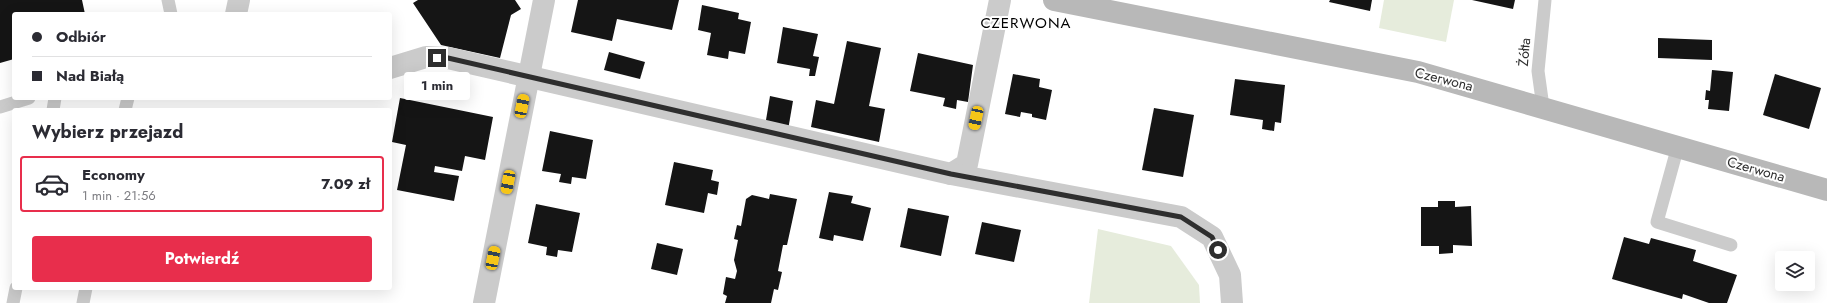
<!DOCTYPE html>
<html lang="pl">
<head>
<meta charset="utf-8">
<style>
	body { margin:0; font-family:Jost,sans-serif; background:#f7f7f7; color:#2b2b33; height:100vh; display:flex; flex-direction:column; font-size:15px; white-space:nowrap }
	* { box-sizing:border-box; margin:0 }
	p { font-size:13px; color:#7c7c81 }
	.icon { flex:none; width:22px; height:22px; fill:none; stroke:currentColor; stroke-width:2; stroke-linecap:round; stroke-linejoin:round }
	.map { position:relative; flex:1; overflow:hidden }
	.drawer { position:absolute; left:12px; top:108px; width:380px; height:182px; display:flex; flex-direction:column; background:#fff; border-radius:4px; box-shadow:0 4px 16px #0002 }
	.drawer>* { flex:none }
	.top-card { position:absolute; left:12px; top:12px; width:380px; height:88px; border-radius:4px; box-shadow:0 4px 16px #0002; display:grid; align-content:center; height:88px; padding:0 20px; background:#fff }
	.tools { position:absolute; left:1775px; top:251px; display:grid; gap:8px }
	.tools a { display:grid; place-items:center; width:40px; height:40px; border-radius:4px; background:#fff; box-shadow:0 4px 16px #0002; font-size:20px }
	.end { position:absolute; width:18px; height:18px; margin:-9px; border:5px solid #2e2e2e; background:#fff; box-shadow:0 0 0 2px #fff }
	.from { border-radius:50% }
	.bubble { position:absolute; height:28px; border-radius:4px; background:#fff; box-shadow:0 4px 16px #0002; font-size:13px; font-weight:700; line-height:28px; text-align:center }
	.car { position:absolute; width:12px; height:24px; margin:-12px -6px; border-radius:5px; box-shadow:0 0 3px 1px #0007; background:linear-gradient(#f5c518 24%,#345 0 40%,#f5c518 0 76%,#345 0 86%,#f5c518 0) }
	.top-card b { display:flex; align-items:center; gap:14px; height:38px; font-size:15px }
	.top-card b+b { border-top:1px solid #e1e1e2 }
	.top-card i { width:10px; height:10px; background:#2b2b33 }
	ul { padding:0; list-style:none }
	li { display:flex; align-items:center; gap:12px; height:56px; margin:0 8px 6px; padding:0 12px; border:2px solid #e1e1e2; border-radius:4px }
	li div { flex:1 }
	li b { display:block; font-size:15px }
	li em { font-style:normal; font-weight:700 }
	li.active { border-color:#e82e4c }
	li>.icon { width:36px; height:36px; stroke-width:1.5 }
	h2 { padding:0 20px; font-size:18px; line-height:48px }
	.button { display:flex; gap:8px; margin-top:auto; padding:8px 20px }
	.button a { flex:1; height:46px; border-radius:4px; background:#e82e4c; color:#fff; font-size:16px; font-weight:700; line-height:46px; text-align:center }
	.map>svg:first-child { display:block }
</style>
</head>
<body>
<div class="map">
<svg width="1827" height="303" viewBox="0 0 1827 303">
	<rect width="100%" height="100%" fill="#fff"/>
	<g fill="#e6ecdc">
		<path d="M1384,0H1454L1446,42L1379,28Z"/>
		<path d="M1098,229L1171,246L1199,285L1200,303H1089Z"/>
	</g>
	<g fill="#151515">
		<path d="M0,0H82L85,14H14V59L0,63Z"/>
		<path d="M418,0H515L521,9L511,15L500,58L441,45L413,3Z"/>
		<path d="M578,0H679L672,30L617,19L612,41L571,32Z"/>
		<path d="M1330,0H1372L1370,11L1329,2Z"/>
		<path d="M1472,0H1515L1513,9Z"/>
		<path d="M702,5L739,13L738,19L751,22L745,54L729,51L728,59L707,55L711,33L698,30Z"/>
		<path d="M783,27L818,34L813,56L819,57L815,76H809L810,69L777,63Z"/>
		<path d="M1658,38L1712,40V60L1658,58Z"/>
		<path d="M847,41L881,48L869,106L885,109L879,142L811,127L816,100L834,104Z"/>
		<path d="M609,52L645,62L640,79L604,70Z"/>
		<path d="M918,53L973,65L968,102L957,100L956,109L943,106L945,98L910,91Z"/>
		<path d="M1712,70L1733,72L1729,111L1708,109L1709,100H1705L1706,90L1710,91Z"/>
		<path d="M1013,74L1040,79L1039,87L1052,90L1046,120L1032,117V114L1021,112L1020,117L1005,114Z"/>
		<path d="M1775,74L1821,88L1809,129L1763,115Z"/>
		<path d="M1235,79L1285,85L1281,123L1275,122L1274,131L1262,129L1263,120L1230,115Z"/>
		<path d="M770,96L793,101L788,130L765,126Z"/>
		<path d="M400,98L493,117L485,160L465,156L462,171L435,166L434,172L459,176L454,201L397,190L406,145L392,142Z"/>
		<path d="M1154,108L1194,115L1183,177L1142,170Z"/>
		<path d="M550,131L593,140L586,179L572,177L571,184L559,182L561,174L542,171Z"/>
		<path d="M674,162L713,170L711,180L719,182L717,195L708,193L704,213L665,205Z"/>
		<path d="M829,192L853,196L851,203L871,208L863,241L834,235L833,241L819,238Z"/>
		<path d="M770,194L797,199L787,245H783L778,271L782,272L778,290L774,289L771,303H725L727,296L723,294L726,277L735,279L737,271L734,260L738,240L734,239L737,225L741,226L746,199L752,195L769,199Z"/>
		<path d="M1438,201H1455V207L1471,206L1472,246L1453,245V253L1439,254V246H1421V207H1438Z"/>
		<path d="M536,204L580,213L572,252L558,250L557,257L546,255L547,247L528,243Z"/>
		<path d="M908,208L949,216L941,256L900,247Z"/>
		<path d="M982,222L1021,230L1014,262L975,254Z"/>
		<path d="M1624,237L1649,244L1651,238L1696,250L1693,261L1737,275L1727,303H1709L1683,294L1682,299L1612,279Z"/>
		<path d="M657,243L683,249L677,275L651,269Z"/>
	</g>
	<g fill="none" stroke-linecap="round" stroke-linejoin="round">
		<g stroke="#cbcbcb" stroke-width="13">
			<path d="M168,0L171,14"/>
			<path d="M0,107L29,98"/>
			<path d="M1543,107L1538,71L1545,0"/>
			<path d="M53,110L55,98"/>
			<path d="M125,110L128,98"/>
			<path d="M1678,146L1657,222L1731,245"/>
			<path d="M13,303L16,288"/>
			<path d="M83,303L86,288"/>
		</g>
		<g stroke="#cbcbcb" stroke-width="22">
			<path d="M236,14L239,0"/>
			<path d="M390,68L426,57L448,58L951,174L967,164L1000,0"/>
			<path d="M951,174L1181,217L1212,237L1230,275L1232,303"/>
			<path d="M484,303L544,0"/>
		</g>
		<path stroke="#b8b8b8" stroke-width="22" d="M1054,0L1418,72L1827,190"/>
	</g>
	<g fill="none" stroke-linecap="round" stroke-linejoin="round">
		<path stroke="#2e2e2e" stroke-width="5" d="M437,58H448L951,174L1181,217L1212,237L1218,250"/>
	</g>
	<g text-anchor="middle" stroke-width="4" stroke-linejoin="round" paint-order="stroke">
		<g font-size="14" fill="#2e2e2e" stroke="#fff">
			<text transform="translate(1524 52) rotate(-85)" y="5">Żółta</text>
			<text transform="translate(1444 79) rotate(14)" y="5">Czerwona</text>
			<text transform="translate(1756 169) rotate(16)" y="5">Czerwona</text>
		</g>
		<g font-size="15" letter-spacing="1" fill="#000" stroke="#fff">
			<text x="1026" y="28">CZERWONA</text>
		</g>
	</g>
</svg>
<div class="tools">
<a><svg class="icon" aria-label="layers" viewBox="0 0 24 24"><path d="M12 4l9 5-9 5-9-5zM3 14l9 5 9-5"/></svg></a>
</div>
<i class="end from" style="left:1218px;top:250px"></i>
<i class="end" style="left:437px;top:58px"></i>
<div class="bubble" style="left:404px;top:72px;width:66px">1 min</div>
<i class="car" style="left:522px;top:106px;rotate:11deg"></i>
<i class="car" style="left:976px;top:118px;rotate:192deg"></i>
<i class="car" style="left:508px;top:182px;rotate:191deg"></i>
<i class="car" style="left:493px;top:258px;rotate:11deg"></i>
<div class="top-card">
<b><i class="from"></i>Odbiór</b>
<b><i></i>Nad Białą</b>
</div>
<section class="drawer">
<h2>Wybierz przejazd</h2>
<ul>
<li class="active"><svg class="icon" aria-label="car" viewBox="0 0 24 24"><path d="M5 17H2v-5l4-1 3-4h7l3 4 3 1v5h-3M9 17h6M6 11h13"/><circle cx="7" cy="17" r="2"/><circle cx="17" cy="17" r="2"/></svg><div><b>Economy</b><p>1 min · 21:56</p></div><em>7.09 zł</em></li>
</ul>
<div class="button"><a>Potwierdź</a></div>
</section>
</div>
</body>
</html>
